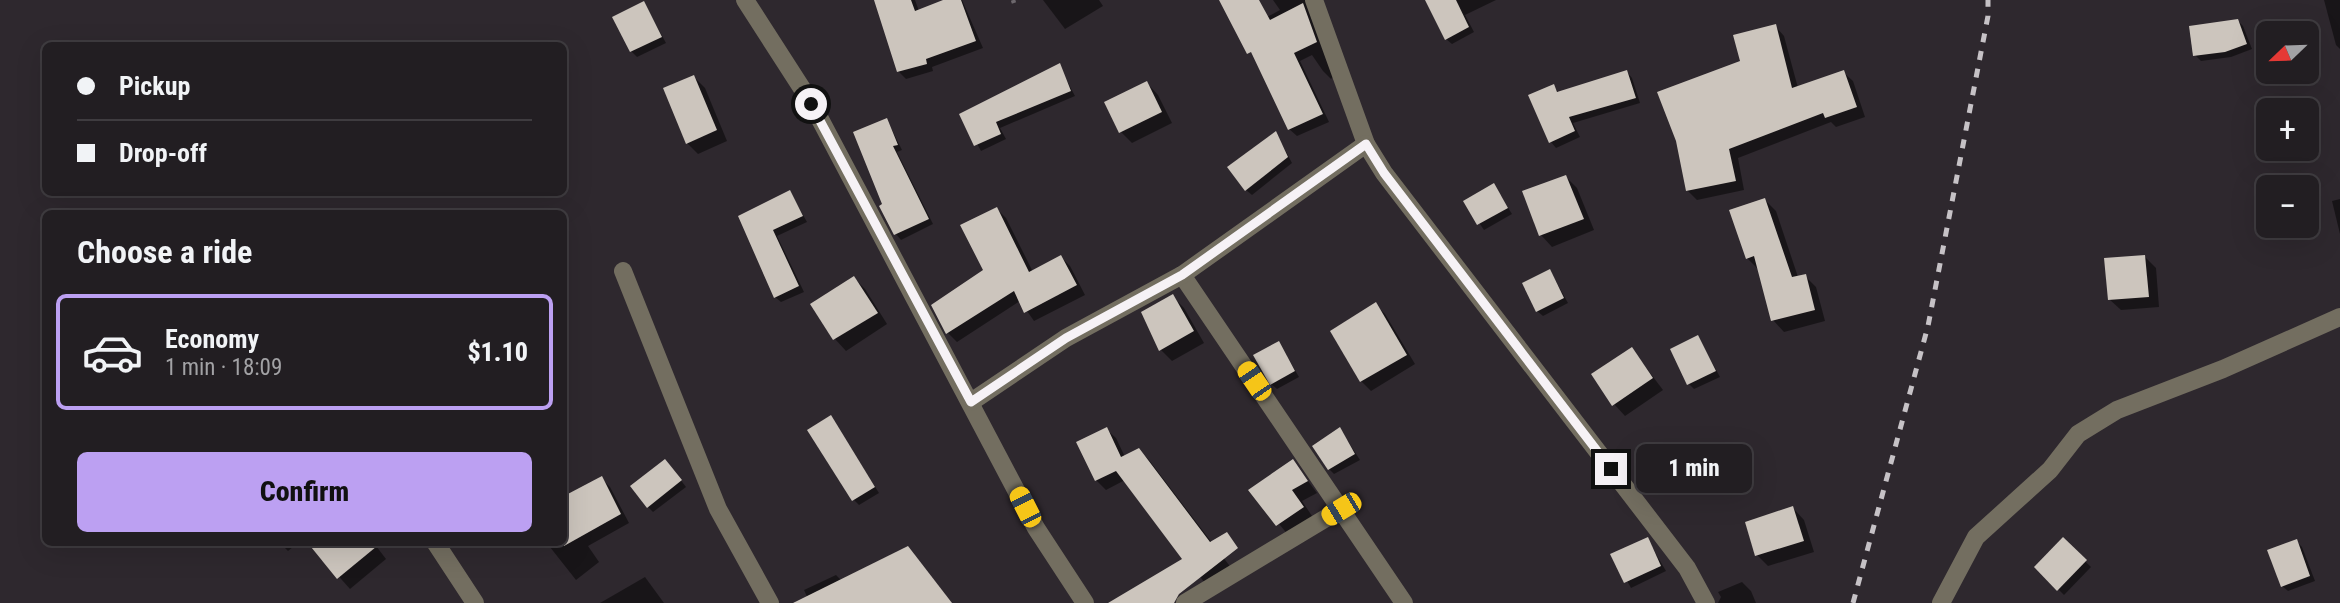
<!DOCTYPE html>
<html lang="en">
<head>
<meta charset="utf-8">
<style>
	body { margin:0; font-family:"Roboto Condensed",sans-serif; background:#2e2b2f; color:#f1f3f6; height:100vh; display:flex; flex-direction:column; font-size:26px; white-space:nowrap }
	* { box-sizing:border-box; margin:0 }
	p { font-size:23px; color:#a2a2a5 }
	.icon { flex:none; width:38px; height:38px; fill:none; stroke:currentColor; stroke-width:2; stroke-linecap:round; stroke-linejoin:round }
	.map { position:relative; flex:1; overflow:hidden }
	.details { position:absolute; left:42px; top:210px; width:525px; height:336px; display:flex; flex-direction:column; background:#221e22; border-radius:10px; box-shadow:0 7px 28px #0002,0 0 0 2px #3f3c40 }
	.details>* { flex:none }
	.banner { position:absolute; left:42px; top:42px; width:525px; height:154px; border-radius:10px; box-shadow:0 7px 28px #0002,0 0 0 2px #3f3c40; display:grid; align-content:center; height:154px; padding:0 35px; background:#221e22 }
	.needle { width:46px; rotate:247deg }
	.buttons { position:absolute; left:2256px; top:21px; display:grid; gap:14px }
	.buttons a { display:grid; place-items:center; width:63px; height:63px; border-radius:10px; background:#221e22; box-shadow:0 7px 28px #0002,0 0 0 2px #3f3c40; font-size:35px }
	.end { position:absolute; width:32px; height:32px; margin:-16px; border:9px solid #f6f2f6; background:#111; box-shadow:0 0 0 4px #111 }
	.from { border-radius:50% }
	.bubble { position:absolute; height:49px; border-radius:10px; background:#221e22; box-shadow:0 7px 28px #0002,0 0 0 2px #3f3c40; font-size:23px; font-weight:800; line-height:49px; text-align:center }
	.car { position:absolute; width:21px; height:42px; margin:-21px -10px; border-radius:9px; box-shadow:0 0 5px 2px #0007; background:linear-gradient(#f5c518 24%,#345 0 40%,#f5c518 0 76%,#345 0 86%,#f5c518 0) }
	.banner b { display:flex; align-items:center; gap:24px; height:66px; font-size:26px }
	.banner b+b { border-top:2px solid #3f3c40 }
	.banner i { width:18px; height:18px; background:#f1f3f6 }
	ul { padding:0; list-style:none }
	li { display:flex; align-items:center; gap:21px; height:116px; margin:0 14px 10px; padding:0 21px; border:4px solid transparent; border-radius:10px }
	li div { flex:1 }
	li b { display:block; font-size:26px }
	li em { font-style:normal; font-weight:800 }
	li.on { border-color:#bca0f2 }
	li>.icon { width:63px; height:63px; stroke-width:1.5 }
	h2 { padding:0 35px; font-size:32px; line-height:84px }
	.cta { display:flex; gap:14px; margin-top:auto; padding:14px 35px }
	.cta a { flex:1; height:80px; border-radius:10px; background:#bca0f2; color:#111; font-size:28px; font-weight:800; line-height:80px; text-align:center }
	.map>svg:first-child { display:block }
</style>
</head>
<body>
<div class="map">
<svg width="2340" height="603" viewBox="0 0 2340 603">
	<rect width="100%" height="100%" fill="#2e282e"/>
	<g fill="#0007">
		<path d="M875,0H915L919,11L948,0H962L983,48L932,67L933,71L906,79L898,71Z"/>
		<path d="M1043,0H1099L1103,6L1065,29Z"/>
		<path d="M1273,0H1313L1333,77L1331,79L1323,71L1312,55L1300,61L1329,122L1297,136L1289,129L1243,30L1280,10Z"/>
		<path d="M1434,0H1496L1465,15L1474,32L1452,44L1446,39Z"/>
		<path d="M2324,0H2340V49L2336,45Z"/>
		<path d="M644,3L666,43L637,57L631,51Z"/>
		<path d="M2237,20L2243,26L2252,49L2231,57L2201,61L2195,55Z"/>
		<path d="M1775,26L1784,36L1798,88L1843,72L1853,81L1865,117L1836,127L1831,122L1738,158L1744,190L1697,200L1687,190L1742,62Z"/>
		<path d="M1059,66L1075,96L1000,128L1006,139L981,151L961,114Z"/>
		<path d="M1627,72L1632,78L1640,103L1573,123L1580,137L1556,148L1551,142L1553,86L1559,93Z"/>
		<path d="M694,77L705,88L727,141L698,154L687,143Z"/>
		<path d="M1147,83L1158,95L1172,123L1132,143L1121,132L1106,103Z"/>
		<path d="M887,120L902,150L897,152L933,224L901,240L896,234L885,205Z"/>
		<path d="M1276,133L1292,163L1252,195L1246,190Z"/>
		<path d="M1566,177L1577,188L1594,230L1552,247L1541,235L1524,192Z"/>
		<path d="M1494,186L1512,214L1484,230L1465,202Z"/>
		<path d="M790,192L807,222L777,236L804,292L781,302L775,297L740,217Z"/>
		<path d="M2340,199V234L2332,201Z"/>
		<path d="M1765,200L1776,211L1798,277L1805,276L1816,287L1825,321L1784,332L1773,320L1759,270L1747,258Z"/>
		<path d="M997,209L1006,218L1033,272L1061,257L1070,266L1085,295L1034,321L1020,301L957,342L948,333L933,305L985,271Z"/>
		<path d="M2145,257L2156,268L2159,307L2121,310L2109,299Z"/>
		<path d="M1550,271L1568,303L1543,316L1537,311Z"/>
		<path d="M854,278L865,289L887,324L846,351L835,339L813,304Z"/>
		<path d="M1173,297L1184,308L1204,343L1172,361L1161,350Z"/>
		<path d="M1376,305L1385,314L1415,364L1371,391L1361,381L1333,332Z"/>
		<path d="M1698,337L1720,377L1694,389L1689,384Z"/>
		<path d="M1279,343L1299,377L1277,389L1271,384Z"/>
		<path d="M1632,349L1663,390L1625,416L1614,404Z"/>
		<path d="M830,417L879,493L859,505L854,500Z"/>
		<path d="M1106,429L1116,438L1125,457L1139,450L1149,460L1232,569L1208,587L1125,480L1106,490L1096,480Z"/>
		<path d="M1340,429L1360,460L1334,474L1329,469Z"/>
		<path d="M1293,461L1317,493L1302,501L1314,519L1289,536L1251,490Z"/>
		<path d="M670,466L686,487L653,512L648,507Z"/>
		<path d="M601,478L610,487L629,523L588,546L599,562L576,580L546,542H564V498Z"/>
		<path d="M1793,508L1804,520L1814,552L1768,566L1757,555Z"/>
		<path d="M1647,539L1666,571L1631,588L1613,555Z"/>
		<path d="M2063,540L2091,567L2064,595L2036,567Z"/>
		<path d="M2296,541L2302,547L2315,581L2288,591L2282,586Z"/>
		<path d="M279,542H299L288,551Z"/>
		<path d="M373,542L386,559L350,589L318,553Z"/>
		<path d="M836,575L842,581L898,603H810L804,590Z"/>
		<path d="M645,577L664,603H600Z"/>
		<path d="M1742,582L1751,591L1756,603H1718L1721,597L1718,592Z"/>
	</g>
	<g fill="#ccc5bd">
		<path d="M874,0H911L915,11L943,0H961L976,41L926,59L927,64L897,72Z"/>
		<path d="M1219,0H1259L1270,20L1303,3L1317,42L1294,53L1323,114L1288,130L1251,52L1247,54Z"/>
		<path d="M1425,0H1456L1469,27L1445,40Z"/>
		<path d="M644,1L662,37L630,52L612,17Z"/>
		<path d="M2238,19L2247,44L2225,52L2193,56L2189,26Z"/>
		<path d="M1776,24L1792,88L1844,70L1857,107L1825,118L1823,113L1729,149L1736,181L1686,191L1676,141L1657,92L1740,61L1733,35Z"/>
		<path d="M1060,63L1071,91L996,122L1001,134L974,146L959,114Z"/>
		<path d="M1627,70L1636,98L1569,117L1575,131L1549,143L1528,95L1554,84L1557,92Z"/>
		<path d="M694,75L717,130L686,144L663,88Z"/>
		<path d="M1147,81L1162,112L1119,133L1104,102Z"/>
		<path d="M887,118L898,145L893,146L929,219L894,235L879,206L882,204L853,132Z"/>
		<path d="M1276,131L1288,157L1245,191L1227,167Z"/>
		<path d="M1566,175L1584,219L1539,236L1522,191Z"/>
		<path d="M1494,183L1508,208L1477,225L1463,201Z"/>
		<path d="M790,190L803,216L773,230L799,286L774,298L738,216Z"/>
		<path d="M1765,198L1792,277L1806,274L1815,310L1771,321L1754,256L1746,259L1729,210Z"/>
		<path d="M997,207L1029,272L1061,255L1077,285L1024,313L1014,291L946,334L931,305L983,270L960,225Z"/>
		<path d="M2145,255L2149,297L2108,300L2104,258Z"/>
		<path d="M1550,269L1564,298L1536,312L1522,283Z"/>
		<path d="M854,276L878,313L833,340L810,304Z"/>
		<path d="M1173,294L1194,331L1159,351L1141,312Z"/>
		<path d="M1376,302L1407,355L1360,382L1330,331Z"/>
		<path d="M1698,335L1716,371L1687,385L1670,349Z"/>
		<path d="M1279,341L1295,371L1270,385L1253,355Z"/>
		<path d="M1632,347L1653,378L1612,406L1591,374Z"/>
		<path d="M831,415L875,487L852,501L807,430Z"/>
		<path d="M1107,427L1121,457L1139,448L1210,542L1227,532L1238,548L1179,594L1174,603H1108L1182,559L1116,471L1095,481L1076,442Z"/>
		<path d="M1340,427L1355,454L1328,470L1312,446Z"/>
		<path d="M665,459L682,480L647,508L630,486Z"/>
		<path d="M1293,459L1308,481L1292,490L1304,507L1276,526L1248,490Z"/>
		<path d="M602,476L621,514L564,546V496Z"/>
		<path d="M1793,506L1804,541L1755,556L1745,522Z"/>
		<path d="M1648,537L1661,566L1624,583L1610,554Z"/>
		<path d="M2063,537L2087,560L2057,591L2034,567Z"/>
		<path d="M2297,539L2310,576L2281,587L2267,550Z"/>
		<path d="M307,542H382L337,579Z"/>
		<path d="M908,546L952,603H793Z"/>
	</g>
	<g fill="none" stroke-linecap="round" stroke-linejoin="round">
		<path stroke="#6d686d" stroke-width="4.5" stroke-dasharray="5 5" stroke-linecap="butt" d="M1013,0L1014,3"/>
		<g stroke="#736e60" stroke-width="18">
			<path d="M745,0L812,104L1036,528L1085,603"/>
			<path d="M1314,0L1366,144L1384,173L1687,568L1706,603"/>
			<path d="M623,271L718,509L770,603"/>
			<path d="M1182,275L1404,603"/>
			<path d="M971,402L1066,338L1182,275L1366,144"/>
			<path d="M435,542L475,603"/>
			<path d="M1185,603L1341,509"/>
			<path d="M1941,603L1976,537L2050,470L2078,434L2117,410L2223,369L2340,317"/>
		</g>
		<path stroke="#c6c2c6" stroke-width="5" stroke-dasharray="9 9" stroke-linecap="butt" d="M1853,603L1928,326L1988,16V0"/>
	</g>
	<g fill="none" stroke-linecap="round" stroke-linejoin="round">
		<path stroke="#f6f2f6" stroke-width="9" d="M811,104L971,402L1066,338L1182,275L1366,144L1384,173L1611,469"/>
	</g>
</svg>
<div class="buttons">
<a><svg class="needle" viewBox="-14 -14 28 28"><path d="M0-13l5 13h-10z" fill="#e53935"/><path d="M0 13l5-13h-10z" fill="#a2a2a5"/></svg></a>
<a>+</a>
<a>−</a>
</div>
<i class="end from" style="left:811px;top:104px"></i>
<i class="end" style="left:1611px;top:469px"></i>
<div class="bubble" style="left:1636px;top:444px;width:116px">1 min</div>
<i class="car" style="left:1254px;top:381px;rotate:326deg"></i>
<i class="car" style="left:1025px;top:507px;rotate:333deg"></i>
<i class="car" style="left:1341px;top:509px;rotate:239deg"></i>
<div class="banner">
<b><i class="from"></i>Pickup</b>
<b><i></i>Drop-off</b>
</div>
<section class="details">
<h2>Choose a ride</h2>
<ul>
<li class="on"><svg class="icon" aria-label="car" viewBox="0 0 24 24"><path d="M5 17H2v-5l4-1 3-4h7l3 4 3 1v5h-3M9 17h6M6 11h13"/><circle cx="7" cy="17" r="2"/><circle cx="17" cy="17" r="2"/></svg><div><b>Economy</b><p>1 min · 18:09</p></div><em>$1.10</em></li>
</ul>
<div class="cta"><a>Confirm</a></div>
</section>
</div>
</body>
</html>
